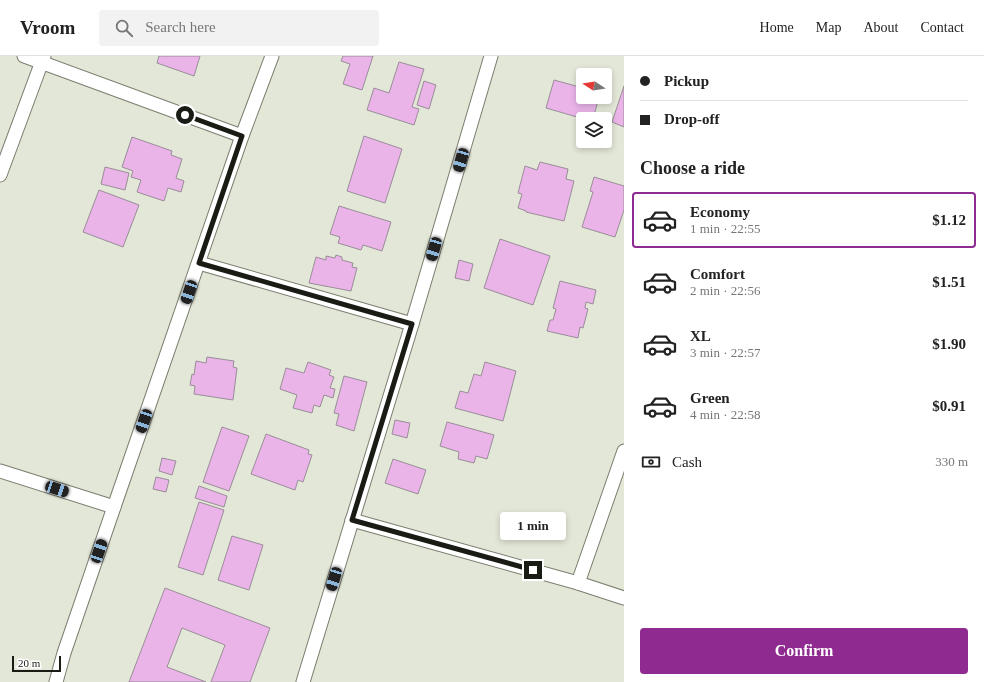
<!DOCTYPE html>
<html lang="en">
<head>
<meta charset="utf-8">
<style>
	body { margin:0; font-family:"Times New Roman",serif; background:#f2f2f2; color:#222; height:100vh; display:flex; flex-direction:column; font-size:15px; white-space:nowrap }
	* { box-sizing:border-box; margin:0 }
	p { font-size:13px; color:#767676 }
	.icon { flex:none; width:22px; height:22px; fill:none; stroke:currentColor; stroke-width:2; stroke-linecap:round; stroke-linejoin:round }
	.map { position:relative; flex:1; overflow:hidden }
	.drawer { display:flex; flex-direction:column; background:#fff; width:360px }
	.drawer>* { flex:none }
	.guide { display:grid; align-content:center; height:88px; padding:0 16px; background:#fff }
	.needle { width:26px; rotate:282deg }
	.fabs { position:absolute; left:576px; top:12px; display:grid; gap:8px }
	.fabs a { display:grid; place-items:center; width:36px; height:36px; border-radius:4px; background:#fff; box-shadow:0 2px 6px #0003; font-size:20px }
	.scale { position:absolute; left:12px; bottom:10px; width:49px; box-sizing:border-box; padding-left:4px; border:2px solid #191b15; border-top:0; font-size:11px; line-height:14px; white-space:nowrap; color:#191b15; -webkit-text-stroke:3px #fff; paint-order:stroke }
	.end { position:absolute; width:18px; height:18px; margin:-9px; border:5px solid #191b15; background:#fff; box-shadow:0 0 0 2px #fff }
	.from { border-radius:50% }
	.bubble { position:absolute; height:28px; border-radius:4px; background:#fff; box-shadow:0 2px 6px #0003; font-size:13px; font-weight:700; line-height:28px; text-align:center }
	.car { position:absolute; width:12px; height:24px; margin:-12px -6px; border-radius:5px; box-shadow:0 0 3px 1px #0007; background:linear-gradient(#222 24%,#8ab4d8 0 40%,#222 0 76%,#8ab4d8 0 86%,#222 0) }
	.guide b { display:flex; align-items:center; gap:14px; height:38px; font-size:15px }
	.guide b+b { border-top:1px solid #e0e0e0 }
	.guide i { width:10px; height:10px; background:#222 }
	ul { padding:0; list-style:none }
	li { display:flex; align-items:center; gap:12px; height:56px; margin:0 8px 6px; padding:0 8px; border:2px solid transparent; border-radius:4px }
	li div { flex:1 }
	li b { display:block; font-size:15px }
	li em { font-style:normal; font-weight:700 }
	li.selected { border-color:#8e2a90 }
	li>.icon { width:36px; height:36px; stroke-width:1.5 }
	h2 { padding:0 16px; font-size:18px; line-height:48px }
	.pay { display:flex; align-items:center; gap:10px; height:44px; padding:0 16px; font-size:15px }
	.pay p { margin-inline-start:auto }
	.action { display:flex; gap:8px; margin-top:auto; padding:8px 16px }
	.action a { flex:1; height:46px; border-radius:4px; background:#8e2a90; color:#fff; font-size:16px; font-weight:700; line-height:46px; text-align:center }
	header { display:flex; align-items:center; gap:24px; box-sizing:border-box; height:56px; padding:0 20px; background:#fff; border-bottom:1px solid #e0e0e0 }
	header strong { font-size:19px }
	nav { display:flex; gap:22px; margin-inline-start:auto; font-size:14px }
	.search { width:280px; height:36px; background:#f2f2f2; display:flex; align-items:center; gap:10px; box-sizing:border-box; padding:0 14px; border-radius:4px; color:#767676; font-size:15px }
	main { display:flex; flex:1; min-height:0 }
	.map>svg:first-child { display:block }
</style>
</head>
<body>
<header>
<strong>Vroom</strong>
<div class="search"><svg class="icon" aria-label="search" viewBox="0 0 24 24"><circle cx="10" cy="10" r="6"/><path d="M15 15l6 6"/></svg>Search here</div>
<nav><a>Home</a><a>Map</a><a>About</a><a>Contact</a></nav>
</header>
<main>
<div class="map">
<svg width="624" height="626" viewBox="0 0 624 626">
	<rect width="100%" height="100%" fill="#e3e7d7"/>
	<g fill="#eab4e9" stroke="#998d98">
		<path d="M159,0H200L194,20L157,7Z"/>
		<path d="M343,0H373L362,34L343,28L350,8L341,5Z"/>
		<path d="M399,6L424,13L412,51L419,53L414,69L367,54L374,32L389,37Z"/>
		<path d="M554,24L583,32V41H599L593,63H584L546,52Z"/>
		<path d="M424,25L436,29L429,53L417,49Z"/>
		<path d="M624,30V71L612,66Z"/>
		<path d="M364,80L402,93L385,147L347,135Z"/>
		<path d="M132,81L172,95L171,99L182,103L176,122L184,125L181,136L168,132L164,145L137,136L141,124L131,121L133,115L122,111Z"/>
		<path d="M540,106L568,113L566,123L574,125L564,165L526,156V155L518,152L522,138L518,137L525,110L537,114Z"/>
		<path d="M105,111L129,117L125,134L101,128Z"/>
		<path d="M594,121L624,130V154L615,181L582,171L593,136L590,135Z"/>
		<path d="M99,134L139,149L123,191L83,176Z"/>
		<path d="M339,150L391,166L382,195L363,189L361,194L338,187L340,181L330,178Z"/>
		<path d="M500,183L550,200L533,249L484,232Z"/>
		<path d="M336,199L342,201V204L353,207L352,211L357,212L351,235L309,227L316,201L326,204V200L335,202Z"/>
		<path d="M459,204L473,208L469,225L455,222Z"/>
		<path d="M560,225L596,234L593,248L586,246L585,252L588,253L583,272L580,271L578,282L547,275L550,264H553L556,253L553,252Z"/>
		<path d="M207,301L234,305L233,311L237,312L233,344L194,338L195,330L190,329L192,318L194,319L196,305L206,307Z"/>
		<path d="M308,306L331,314L329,319L334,321L330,332L335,333L333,342L324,339L320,351L314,349L312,357L293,352L297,339L280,333L286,312L304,317Z"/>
		<path d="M485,306L516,315L503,365L455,352L460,335L468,337L474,318L481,320Z"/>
		<path d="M344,320L367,326L354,375L336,369L339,358L334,357Z"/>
		<path d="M395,364L410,367L407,382L392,378Z"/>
		<path d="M447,366L494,379L487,403L476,400L474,407L458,403L459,396L440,390Z"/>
		<path d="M222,371L249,380L229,435L203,426Z"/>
		<path d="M266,378L309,394L308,398L312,399L303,426L298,424L295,434L251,418Z"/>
		<path d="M162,402L176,405L172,419L159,415Z"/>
		<path d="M393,403L426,414L418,438L385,427Z"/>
		<path d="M156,421L169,424L166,436L153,433Z"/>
		<path d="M199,430L227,440L224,451L195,442Z"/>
		<path d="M199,446L224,454L203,519L178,511Z"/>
		<path d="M232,480L263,489L249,534L218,524Z"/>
		<path d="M165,532L270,572L250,626H211L225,589L182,572L167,611L206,626H129Z"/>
	</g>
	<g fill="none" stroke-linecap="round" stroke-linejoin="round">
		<g stroke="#7a7e6f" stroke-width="15">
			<g id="street">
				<path d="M24,0L242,80"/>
				<path d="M0,119L44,0"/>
				<path d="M199,207L412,268"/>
				<path d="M0,415L114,451"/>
				<path d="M352,464L578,527L624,542"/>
				<path d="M578,527L624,395"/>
				<path d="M56,626L64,597L114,451L242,80L272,0"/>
				<path d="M303,626L412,268L491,0"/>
			</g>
		</g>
		<use href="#street" stroke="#fff" stroke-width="13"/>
	</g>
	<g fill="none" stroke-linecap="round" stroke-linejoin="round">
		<path stroke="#191b15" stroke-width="5" d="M185,59L242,80L199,207L412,268L352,464L533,514"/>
	</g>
</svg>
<div class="fabs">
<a><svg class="needle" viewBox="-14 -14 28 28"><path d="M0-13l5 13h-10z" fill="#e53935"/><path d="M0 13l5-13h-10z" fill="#767676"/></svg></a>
<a><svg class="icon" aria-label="layers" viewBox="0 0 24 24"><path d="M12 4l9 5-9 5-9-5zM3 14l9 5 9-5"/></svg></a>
</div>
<div class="scale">20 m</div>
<i class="end from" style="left:185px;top:59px"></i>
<i class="end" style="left:533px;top:514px"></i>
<div class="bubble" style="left:500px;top:456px;width:66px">1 min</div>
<i class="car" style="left:461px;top:104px;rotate:196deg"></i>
<i class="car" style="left:434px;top:193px;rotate:196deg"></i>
<i class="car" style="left:189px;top:236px;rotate:199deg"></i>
<i class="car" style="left:144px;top:365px;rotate:199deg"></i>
<i class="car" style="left:57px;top:433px;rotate:108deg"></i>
<i class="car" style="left:99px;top:495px;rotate:19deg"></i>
<i class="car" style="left:334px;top:523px;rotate:197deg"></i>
</div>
<section class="drawer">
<div class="guide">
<b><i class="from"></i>Pickup</b>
<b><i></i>Drop-off</b>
</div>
<h2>Choose a ride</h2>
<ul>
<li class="selected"><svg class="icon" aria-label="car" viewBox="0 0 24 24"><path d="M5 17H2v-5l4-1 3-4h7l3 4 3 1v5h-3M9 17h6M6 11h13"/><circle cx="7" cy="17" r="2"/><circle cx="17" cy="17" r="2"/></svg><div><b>Economy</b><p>1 min · 22:55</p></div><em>$1.12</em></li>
<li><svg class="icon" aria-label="car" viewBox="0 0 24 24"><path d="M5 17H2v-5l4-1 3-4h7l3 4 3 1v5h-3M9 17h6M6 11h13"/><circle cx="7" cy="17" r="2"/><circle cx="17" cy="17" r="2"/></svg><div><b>Comfort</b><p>2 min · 22:56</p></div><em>$1.51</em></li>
<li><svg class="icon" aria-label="car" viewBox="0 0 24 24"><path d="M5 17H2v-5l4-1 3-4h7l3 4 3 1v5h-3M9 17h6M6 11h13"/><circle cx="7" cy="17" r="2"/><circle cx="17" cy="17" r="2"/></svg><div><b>XL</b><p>3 min · 22:57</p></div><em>$1.90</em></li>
<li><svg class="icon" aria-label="car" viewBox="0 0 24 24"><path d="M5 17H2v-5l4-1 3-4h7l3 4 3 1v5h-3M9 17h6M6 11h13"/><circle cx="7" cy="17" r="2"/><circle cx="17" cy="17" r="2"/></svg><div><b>Green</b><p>4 min · 22:58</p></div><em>$0.91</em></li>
</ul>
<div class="pay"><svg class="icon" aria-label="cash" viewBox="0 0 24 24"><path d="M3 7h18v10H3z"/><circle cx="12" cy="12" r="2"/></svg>Cash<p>330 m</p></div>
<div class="action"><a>Confirm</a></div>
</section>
</main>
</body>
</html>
